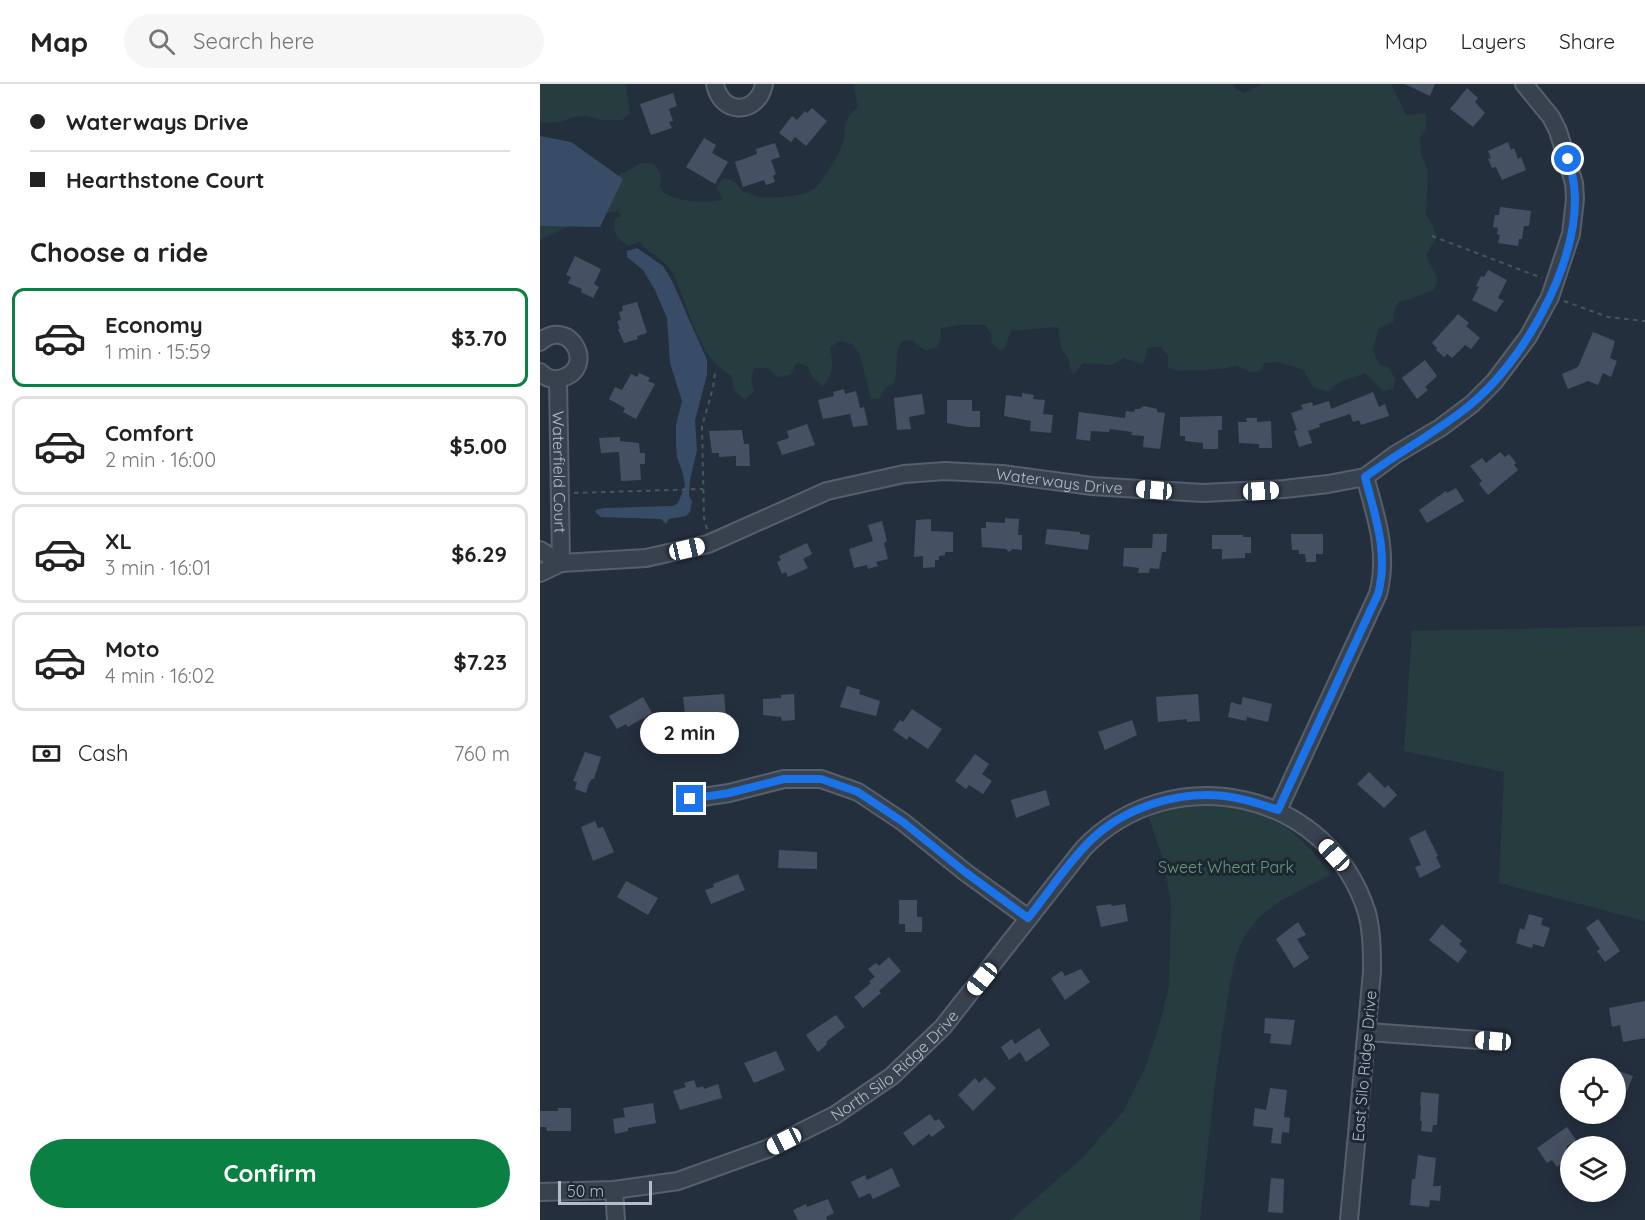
<!DOCTYPE html>
<html lang="en">
<head>
<meta charset="utf-8">
<style>
	body { margin:0; font-family:Quicksand,sans-serif; background:#f6f6f6; color:#222; height:100vh; display:flex; flex-direction:column; font-size:22px; white-space:nowrap }
	* { box-sizing:border-box; margin:0 }
	p { font-size:20px; color:#767676 }
	.icon { flex:none; width:33px; height:33px; fill:none; stroke:currentColor; stroke-width:2; stroke-linecap:round; stroke-linejoin:round }
	.map { position:relative; flex:1; overflow:hidden }
	.side { display:flex; flex-direction:column; background:#fff; width:540px }
	.side>* { flex:none }
	.top-card { display:grid; align-content:center; height:132px; padding:0 30px; background:#fff }
	.buttons { position:absolute; left:1020px; top:974px; display:grid; gap:12px }
	.buttons a { display:grid; place-items:center; width:66px; height:66px; border-radius:50%; background:#fff; box-shadow:0 3px 15px #0003; font-size:30px }
	.scale { position:absolute; left:18px; bottom:15px; width:94px; box-sizing:border-box; padding-left:6px; border:3px solid #b4bcc9; border-top:0; font-size:16px; line-height:21px; white-space:nowrap; color:#b4bcc9; -webkit-text-stroke:4px #1d2633; paint-order:stroke }
	.end { position:absolute; width:27px; height:27px; margin:-14px; border:8px solid #1a73e8; background:#fff; box-shadow:0 0 0 3px #fff }
	.from { border-radius:50% }
	.bubble { position:absolute; height:42px; border-radius:21px; background:#fff; box-shadow:0 3px 15px #0003; font-size:20px; font-weight:700; line-height:42px; text-align:center }
	.car { position:absolute; width:18px; height:36px; margin:-18px -9px; border-radius:8px; box-shadow:0 0 4px 2px #0007; background:linear-gradient(#fff 24%,#345 0 40%,#fff 0 76%,#345 0 86%,#fff 0) }
	.top-card b { display:flex; align-items:center; gap:21px; height:57px; font-size:22px }
	.top-card b+b { border-top:2px solid #e0e0e0 }
	.top-card i { width:15px; height:15px; background:#222 }
	ul { padding:0; list-style:none }
	li { display:flex; align-items:center; gap:18px; height:99px; margin:0 12px 9px; padding:0 18px; border:3px solid #e0e0e0; border-radius:12px }
	li div { flex:1 }
	li b { display:block; font-size:22px }
	li em { font-style:normal; font-weight:700 }
	li.on { border-color:#0b8043 }
	li>.icon { width:54px; height:54px; stroke-width:1.5 }
	h2 { padding:0 30px; font-size:27px; line-height:72px }
	.pay { display:flex; align-items:center; gap:15px; height:66px; padding:0 30px; font-size:22px }
	.pay p { margin-inline-start:auto }
	.action { display:flex; gap:12px; margin-top:auto; padding:12px 30px }
	.action a { flex:1; height:69px; border-radius:36px; background:#0b8043; color:#fff; font-size:24px; font-weight:700; line-height:69px; text-align:center }
	header { display:flex; align-items:center; gap:36px; box-sizing:border-box; height:84px; padding:0 30px; background:#fff; border-bottom:2px solid #e0e0e0 }
	header strong { font-size:28px }
	nav { display:flex; gap:33px; margin-inline-start:auto; font-size:21px }
	.search { width:420px; height:54px; background:#f6f6f6; display:flex; align-items:center; gap:15px; box-sizing:border-box; padding:0 21px; border-radius:33px; color:#767676; font-size:22px }
	main { display:flex; flex:1; min-height:0 }
	.map>svg:first-child { display:block }
</style>
</head>
<body>
<header>
<strong>Map</strong>
<div class="search"><svg class="icon" aria-label="search" viewBox="0 0 24 24"><circle cx="10" cy="10" r="6"/><path d="M15 15l6 6"/></svg>Search here</div>
<nav><a>Map</a><a>Layers</a><a>Share</a></nav>
</header>
<main>
<section class="side">
<div class="top-card">
<b><i class="from"></i>Waterways Drive</b>
<b><i></i>Hearthstone Court</b>
</div>
<h2>Choose a ride</h2>
<ul>
<li class="on"><svg class="icon" aria-label="car" viewBox="0 0 24 24"><path d="M5 17H2v-5l4-1 3-4h7l3 4 3 1v5h-3M9 17h6M6 11h13"/><circle cx="7" cy="17" r="2"/><circle cx="17" cy="17" r="2"/></svg><div><b>Economy</b><p>1 min · 15:59</p></div><em>$3.70</em></li>
<li><svg class="icon" aria-label="car" viewBox="0 0 24 24"><path d="M5 17H2v-5l4-1 3-4h7l3 4 3 1v5h-3M9 17h6M6 11h13"/><circle cx="7" cy="17" r="2"/><circle cx="17" cy="17" r="2"/></svg><div><b>Comfort</b><p>2 min · 16:00</p></div><em>$5.00</em></li>
<li><svg class="icon" aria-label="car" viewBox="0 0 24 24"><path d="M5 17H2v-5l4-1 3-4h7l3 4 3 1v5h-3M9 17h6M6 11h13"/><circle cx="7" cy="17" r="2"/><circle cx="17" cy="17" r="2"/></svg><div><b>XL</b><p>3 min · 16:01</p></div><em>$6.29</em></li>
<li><svg class="icon" aria-label="car" viewBox="0 0 24 24"><path d="M5 17H2v-5l4-1 3-4h7l3 4 3 1v5h-3M9 17h6M6 11h13"/><circle cx="7" cy="17" r="2"/><circle cx="17" cy="17" r="2"/></svg><div><b>Moto</b><p>4 min · 16:02</p></div><em>$7.23</em></li>
</ul>
<div class="pay"><svg class="icon" aria-label="cash" viewBox="0 0 24 24"><path d="M3 7h18v10H3z"/><circle cx="12" cy="12" r="2"/></svg>Cash<p>760 m</p></div>
<div class="action"><a>Confirm</a></div>
</section>
<div class="map">
<svg width="1105" height="1136" viewBox="0 0 1105 1136">
	<rect width="100%" height="100%" fill="#242f3e"/>
	<g fill="#263c3f">
		<path d="M0,0H86L90,29L82,36H63L45,32L33,33L21,38L0,39Z"/>
		<path d="M314,0H694L695,5L705,9L722,0H851L866,31L886,29V44L880,54L881,70L888,87L886,130L894,144L896,155L886,171L898,196L893,207C880,209 872,216 859,218L854,227L853,238L838,245L833,267L839,280L849,284L856,296L853,305L843,307L825,289C811,295 800,294 790,307C774,307 770,301 764,286L738,278L725,279L720,287C711,290 705,286 697,281C679,288 657,284 636,287L628,283V272L621,263L608,264L603,280L583,274L572,281L543,279L534,290L530,286L528,274L521,264L518,243L471,247L465,264L459,266L452,260L451,249L445,241H419L401,244V255L396,263L386,267L372,256L362,257C352,275 360,282 354,299L345,304L339,315H331L320,271L312,260L298,257L290,264C293,280 294,290 283,302L273,294L267,282L257,279L250,291L237,293L228,284H214L211,295L214,308L205,316L194,306L192,293C186,288 179,283 174,278C156,259 145,214 133,190C125,175 110,171 100,158L88,162C77,154 72,149 75,135L81,132L78,127C49,132 26,143 0,156V117L70,96L102,79L114,80L121,90L120,103C122,105 124,109 126,110C136,118 173,120 183,115L176,103L183,94C194,95 197,99 203,108C209,109 215,112 221,113C231,115 262,112 271,107C281,101 298,72 302,61C308,44 300,36 317,25C318,17 314,9 314,0Z"/>
		<path d="M1105,542V837L959,799L964,688L864,667L872,547Z"/>
		<path d="M683,720C738,733 757,745 791,791C759,807 721,822 703,855C692,876 690,903 686,926C674,996 668,1066 660,1136H471L541,1075L583,1028L605,984L619,943L629,903L631,819L624,778L608,731L640,721Z"/>
	</g>
	<g fill="#394c67">
		<path d="M0,52L31,58L83,95L60,143L0,142Z"/>
		<path d="M97,164L123,182L132,197L167,276V291L155,336L157,366L150,396L149,412L152,417L150,428L146,432L129,435L126,440L121,435L61,433L55,428L56,426L64,424L133,422L138,419L145,402L143,390L137,373L136,360V341L142,317L130,279L127,234L115,206L103,186L87,173V167Z"/>
	</g>
	<g fill="#455162">
		<path d="M865,0H895L890,12Z"/>
		<path d="M927,4L938,14L935,18L945,29L933,43L910,25Z"/>
		<path d="M133,9L137,22L129,25L133,37L129,38L132,44L111,51L100,20Z"/>
		<path d="M272,24L287,37L266,62L255,53L251,58L239,49L252,32L257,36L265,27L267,29Z"/>
		<path d="M164,54L176,61L172,69L188,78L175,100L146,83Z"/>
		<path d="M968,58L971,66L974,64L978,75L981,73L986,86L962,96L956,83L952,84L948,75L951,74L948,67Z"/>
		<path d="M235,59L240,73L231,76L236,90L233,92L235,98L226,101L224,96L203,103L195,78L217,70L216,65Z"/>
		<path d="M960,123L991,127L989,142H984L982,155H979L978,162L958,159L960,151L957,150L958,144L953,143L955,131H959Z"/>
		<path d="M35,172L61,185L54,200L59,203L53,214L41,208L42,205L28,199L31,193L26,191Z"/>
		<path d="M948,186L967,196L958,214L964,217L956,228L932,216L939,203L936,202L941,192L944,193Z"/>
		<path d="M97,218L107,249L97,252L98,255L84,259L78,245H80L77,237L81,236L79,228L83,227L82,222Z"/>
		<path d="M918,230L929,239L926,242L940,254L931,265L925,261L912,274L907,270L904,273L896,266L897,264L892,259Z"/>
		<path d="M1053,248L1075,257L1070,274L1077,277L1071,293L1063,289L1058,301L1048,297L1028,305L1022,290L1038,283Z"/>
		<path d="M885,276L897,292L885,303L888,306L877,315L862,294Z"/>
		<path d="M99,289L110,294L108,297L115,300L96,335L83,328L85,324L69,315L75,303L82,306L91,290L97,293Z"/>
		<path d="M304,305L305,310L316,307L320,324L324,323L328,341L313,343L310,330L283,335L278,316L294,312L293,308Z"/>
		<path d="M833,308L839,323L845,320L849,332L821,341L819,336L813,338L810,330L779,340L780,343L768,347L772,359L759,363L754,347L757,346L751,329L763,325L761,321L772,318L773,322L789,317L791,325Z"/>
		<path d="M482,309L494,311L493,315L505,316L503,330L513,331L511,349L490,347L491,337L464,332L466,311L482,313Z"/>
		<path d="M382,310L385,330L369,333L371,345L357,346L354,314Z"/>
		<path d="M407,316H432V327H440V343H428L407,339Z"/>
		<path d="M604,322L617,325V328L625,329L620,365L603,363L604,352L591,351L592,348L570,345L569,348L551,347L550,357L536,355L539,328L585,334L586,327L594,328L595,325H599Z"/>
		<path d="M682,332V346H678V365H663V359L645,357V352H640V333Z"/>
		<path d="M706,334H717V338L731,337L732,364H719V360L699,359L698,338H707Z"/>
		<path d="M267,340L275,361L242,371L237,358L249,354L247,347Z"/>
		<path d="M202,346L204,360H209L210,382H196V372L179,373V369H172L169,347Z"/>
		<path d="M80,353V357L99,359L100,369H105V380H100L101,396L81,397L79,368L61,369L59,354Z"/>
		<path d="M960,368L965,373L969,370L976,379L974,381L978,386L948,411L939,400L942,397L930,382L942,374L946,379Z"/>
		<path d="M916,404L924,417L887,439L879,426L906,407L907,409Z"/>
		<path d="M465,434L479,435L478,451H482V466L473,465L469,468L466,465L442,463L441,444H446V438L465,439Z"/>
		<path d="M391,435V447L413,448V468H405V471L399,472V476H395V483L383,484V472L374,473L376,436Z"/>
		<path d="M342,437L347,457L344,459L348,475L336,478L338,482L328,485L327,481L314,484L309,465L333,457L328,441Z"/>
		<path d="M507,445L540,448V450L550,451L548,466L505,460Z"/>
		<path d="M613,450H627L626,468H622L619,485L610,484L609,489H598L599,484L583,482L584,464H612Z"/>
		<path d="M751,450H783V470H776V478H766L765,470H759V466H752Z"/>
		<path d="M672,451H703V453H711V469H705V474L682,475V465H672Z"/>
		<path d="M267,459L272,470L263,475L268,484L248,493L246,488L242,490L237,478L241,476L239,472Z"/>
		<path d="M307,602L320,606L319,610L340,617L336,632L300,623Z"/>
		<path d="M184,610L186,634L172,635V628L145,630L143,613Z"/>
		<path d="M254,610L255,636L242,637L241,633L223,631V615L241,614V611Z"/>
		<path d="M658,610L660,637L647,638V635L618,638L616,613Z"/>
		<path d="M103,613L112,629L88,643L86,640L77,645L69,632Z"/>
		<path d="M703,613L732,620L728,638L707,633L706,637L688,633L691,618L701,621Z"/>
		<path d="M372,625L402,645L388,665L369,652L367,656L353,646L360,636L363,638Z"/>
		<path d="M592,636L597,651L565,666L558,648Z"/>
		<path d="M45,668L61,673L54,695H52L49,699L46,709L35,705L37,698L33,697Z"/>
		<path d="M435,670L449,680L442,690L452,697L443,710L429,701L426,705L415,697Z"/>
		<path d="M829,688L845,704L848,701L857,711L844,724L817,700Z"/>
		<path d="M506,706L510,721L476,734L471,716Z"/>
		<path d="M55,737L58,744L63,743L74,768L53,777L41,743Z"/>
		<path d="M885,746L898,772L896,773L901,783L880,794L875,783L881,781L869,754Z"/>
		<path d="M239,766L277,768V785L238,784Z"/>
		<path d="M198,790L205,806L171,820L165,806L174,803L173,800Z"/>
		<path d="M86,797L118,814L108,831L77,813Z"/>
		<path d="M359,816H377V833H382V848H365V840H359Z"/>
		<path d="M571,820L572,822L585,820L588,837L561,843L556,822Z"/>
		<path d="M989,830L1003,834L1001,841L1010,844L1004,863L993,860L992,864L976,859L980,844L984,846Z"/>
		<path d="M1058,835L1080,867L1065,878L1057,867L1060,865L1046,844Z"/>
		<path d="M758,838L766,851L757,855L769,874L754,884L736,855Z"/>
		<path d="M902,840L922,857L919,860L927,867L918,879L889,856Z"/>
		<path d="M349,873L361,887L339,907L341,909L323,924L314,913L331,899L329,897L335,893L328,885L336,879L339,882Z"/>
		<path d="M541,885L550,898L525,916L511,894L522,887L525,892Z"/>
		<path d="M1105,917V954L1083,958L1080,941L1072,943L1069,924Z"/>
		<path d="M296,931L305,943L286,958L287,960L278,968L266,951Z"/>
		<path d="M725,934L755,936L751,961L730,959L731,950L724,949Z"/>
		<path d="M499,944L510,961L486,978L480,968L469,976L461,963L472,955L475,960Z"/>
		<path d="M236,967L245,986L214,999L204,979Z"/>
		<path d="M1079,987L1093,992L1087,1007L1076,1002Z"/>
		<path d="M445,993L456,1004L433,1027L418,1011L435,994L439,999Z"/>
		<path d="M154,996L157,1004L163,1002L164,1005L178,1000L182,1014L140,1026L133,1007L146,1003L144,999Z"/>
		<path d="M730,1004L747,1006L744,1033L750,1034L749,1049L742,1048L741,1060L731,1059L733,1044L713,1042L715,1024L726,1026Z"/>
		<path d="M881,1008L899,1010L897,1041H893L892,1048L881,1047L882,1037H880L881,1022H880Z"/>
		<path d="M113,1019L116,1039L88,1044V1047L75,1050L73,1035L85,1033L83,1024Z"/>
		<path d="M18,1024H31V1047H7L6,1043H0V1027H18Z"/>
		<path d="M390,1030L395,1037L399,1035L405,1043L392,1053L389,1050L373,1062L363,1049Z"/>
		<path d="M1027,1043L1036,1056L1027,1062L1025,1077L1017,1083L1012,1076L1007,1079L997,1064Z"/>
		<path d="M878,1071L896,1074L893,1102H901L900,1117L890,1116L889,1123L870,1121L872,1095H875Z"/>
		<path d="M352,1084L360,1102L333,1115L330,1109L319,1114L311,1098L325,1091L327,1096Z"/>
		<path d="M731,1094L744,1095L743,1129L728,1128Z"/>
		<path d="M288,1115L294,1129L286,1133L287,1136H258L253,1126L266,1120L267,1123Z"/>
	</g>
	<g fill="none" stroke-linecap="round" stroke-linejoin="round">
		<g stroke="#565f6c" stroke-width="20">
			<g id="minor">
				<path d="M175,0C181,32 218,31 224,0"/>
				<path d="M0,258C30,232 57,284 22,294C14,297 6,294 0,288"/>
				<path id="s1" d="M18,296L21,479"/>
				<path d="M0,466L21,479"/>
				<path id="s2" d="M0,489L21,479L106,474L168,460L287,407L364,390L405,387L462,390L552,402L663,409L744,405L788,400L825,393L856,370L900,344L932,320L954,298L988,253L1010,213L1031,150L1035,115L1034,99L1018,47L1011,33L984,0"/>
				<path d="M150,715L189,709L244,695H281L318,708L363,738L425,788L488,834"/>
				<path d="M738,726L838,510C849,469 836,432 825,393"/>
				<path d="M828,948L953,957"/>
				<path d="M74,1106L76,1136"/>
				<path id="s3" d="M0,1108L74,1106L138,1097L227,1065L295,1031L352,992L403,943L543,765C630,673 789,705 827,829C832,848 832,868 832,888L809,1136"/>
			</g>
		</g>
		<g stroke="#44595c" stroke-width="2" stroke-dasharray="4.5 4.5" stroke-linecap="butt">
			<path d="M892,152L1002,194"/>
			<path d="M1024,217L1068,233L1105,237"/>
			<path d="M34,409L163,405"/>
			<path d="M167,445L164,434L162,342L173,304L175,289"/>
		</g>
		<use href="#minor" stroke="#38414e" stroke-width="16"/>
	</g>
	<g fill="none" stroke-linecap="round" stroke-linejoin="round">
		<path stroke="#1a73e8" stroke-width="8" d="M150,715L189,709L244,695H281L318,708L363,738L425,788L488,834C509,808 528,778 552,755C586,723 638,707 684,712C703,714 721,720 738,726L838,510C849,469 835,432 825,393C859,368 897,348 930,321C983,278 1035,185 1035,115C1035,101 1032,88 1028,75"/>
	</g>
	<g text-anchor="middle" stroke-width="6" stroke-linejoin="round" paint-order="stroke">
		<g font-size="16" fill="#b4bcc9" stroke="#1d2633">
			<text dy="6" stroke="none"><textPath href="#s1" startOffset="92">Waterfield Court</textPath></text>
			<text dy="6" stroke="none"><textPath href="#s2" startOffset="537">Waterways Drive</textPath></text>
			<text dy="6" stroke="none"><textPath href="#s3" startOffset="387">North Silo Ridge Drive</textPath></text>
			<text transform="translate(824 982) rotate(-85)" y="6">East Silo Ridge Drive</text>
		</g>
		<g font-size="16" fill="#6b9a76" stroke="#1d2633">
			<text x="686" y="789">Sweet Wheat Park</text>
		</g>
	</g>
</svg>
<div class="buttons">
<a><svg class="icon" aria-label="locate" viewBox="0 0 24 24"><circle cx="12" cy="12" r="6"/><path d="M12 2v4M12 18v4M2 12h4M18 12h4"/></svg></a>
<a><svg class="icon" aria-label="layers" viewBox="0 0 24 24"><path d="M12 4l9 5-9 5-9-5zM3 14l9 5 9-5"/></svg></a>
</div>
<div class="scale">50 m</div>
<i class="end from" style="left:1028px;top:75px"></i>
<i class="end" style="left:150px;top:715px"></i>
<div class="bubble" style="left:100px;top:628px;width:99px">2 min</div>
<i class="car" style="left:614px;top:406px;rotate:275deg"></i>
<i class="car" style="left:721px;top:407px;rotate:87deg"></i>
<i class="car" style="left:147px;top:465px;rotate:77deg"></i>
<i class="car" style="left:794px;top:771px;rotate:317deg"></i>
<i class="car" style="left:442px;top:895px;rotate:219deg"></i>
<i class="car" style="left:953px;top:957px;rotate:274deg"></i>
<i class="car" style="left:244px;top:1057px;rotate:243deg"></i>
</div>
</main>
</body>
</html>
